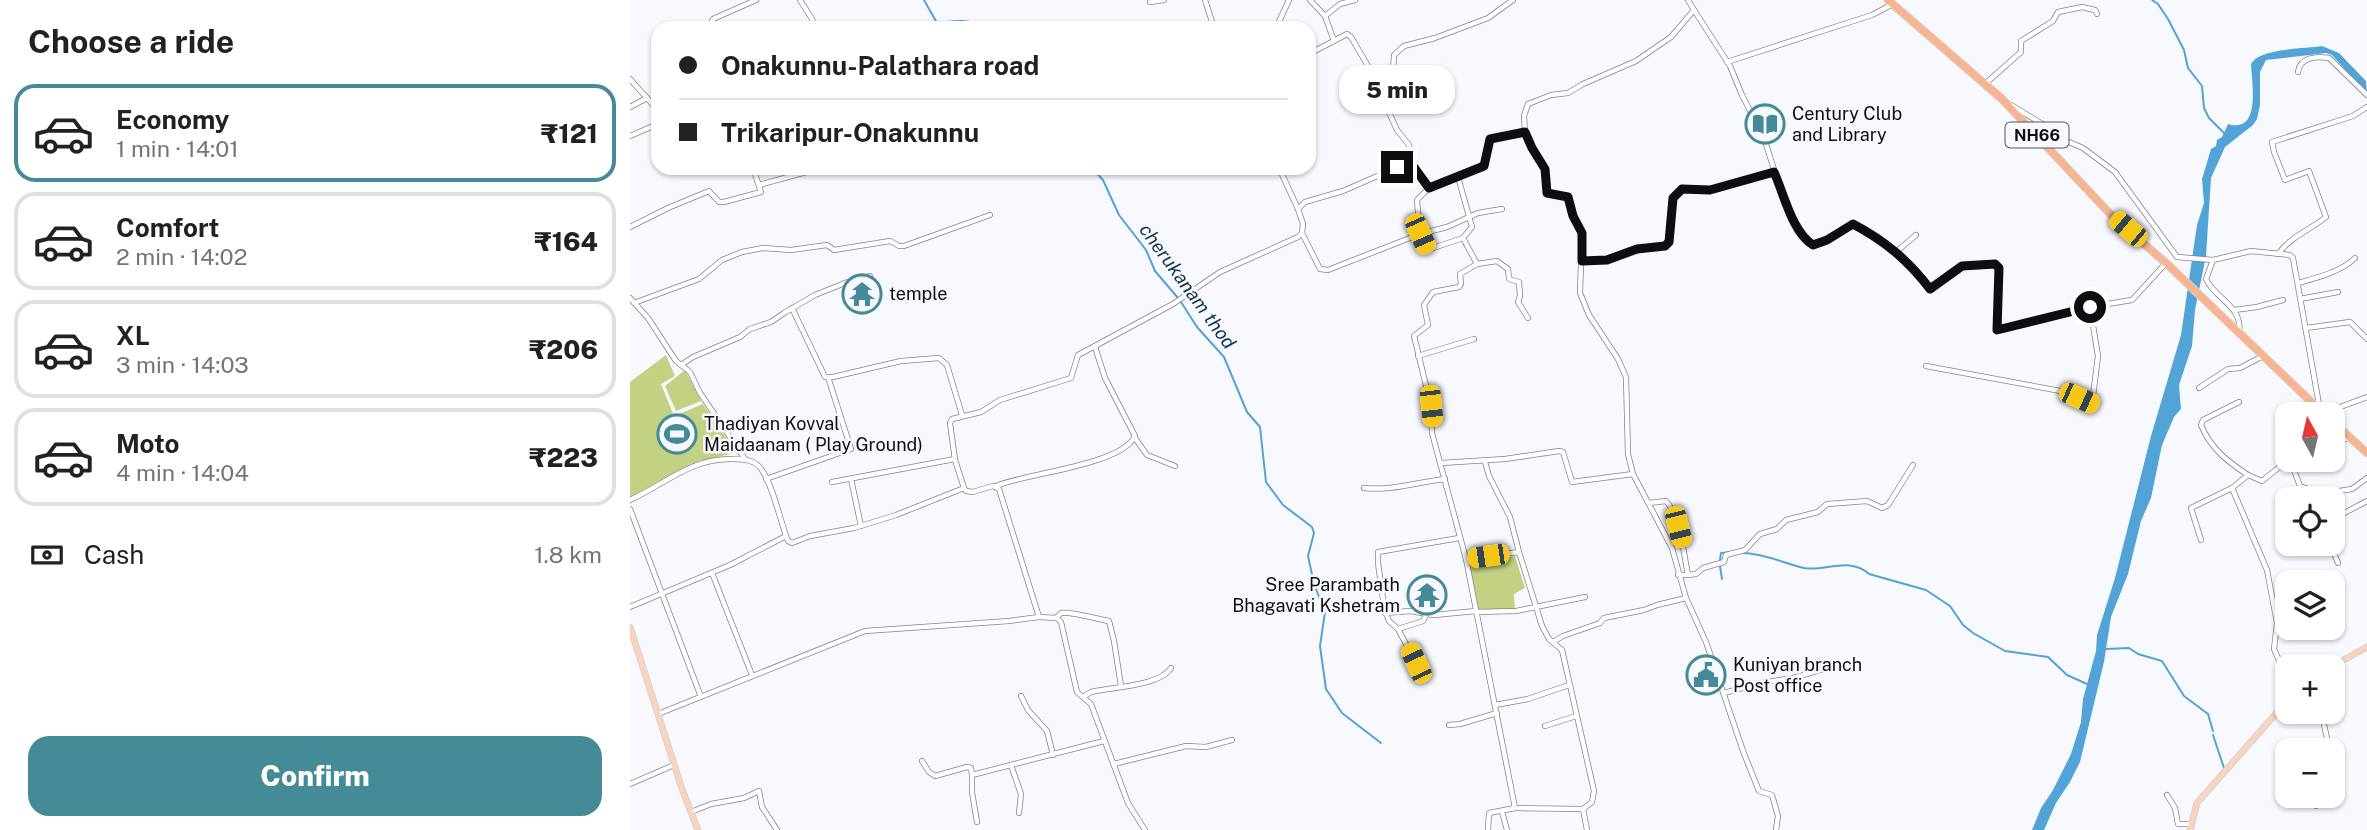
<!DOCTYPE html>
<html lang="en">
<head>
<meta charset="utf-8">
<style>
	body { margin:0; font-family:"Public Sans",sans-serif; background:#f2f2f2; color:#202124; height:100vh; display:flex; flex-direction:column; font-size:26px; white-space:nowrap }
	* { box-sizing:border-box; margin:0 }
	p { font-size:23px; color:#757577 }
	.icon { flex:none; width:38px; height:38px; fill:none; stroke:currentColor; stroke-width:2; stroke-linecap:round; stroke-linejoin:round }
	.map { position:relative; flex:1; overflow:hidden }
	.details { display:flex; flex-direction:column; background:#fff; width:630px }
	.details>* { flex:none }
	.hud { position:absolute; left:21px; top:21px; width:665px; height:154px; border-radius:21px; box-shadow:0 2px 5px #0004; display:grid; align-content:center; height:154px; padding:0 28px; background:#fff }
	.needle { width:46px; rotate:352deg }
	.controls { position:absolute; left:1645px; top:402px; display:grid; gap:14px }
	.controls a { display:grid; place-items:center; width:70px; height:70px; border-radius:14px; background:#fff; box-shadow:0 2px 5px #0004; font-size:35px }
	.end { position:absolute; width:32px; height:32px; margin:-16px; border:9px solid #0d0e11; background:#fff; box-shadow:0 0 0 4px #fff }
	.from { border-radius:50% }
	.bubble { position:absolute; height:49px; border-radius:21px; background:#fff; box-shadow:0 2px 5px #0004; font-size:23px; font-weight:800; line-height:49px; text-align:center }
	.car { position:absolute; width:21px; height:42px; margin:-21px -10px; border-radius:9px; box-shadow:0 0 5px 2px #0007; background:linear-gradient(#f5c518 24%,#345 0 40%,#f5c518 0 76%,#345 0 86%,#f5c518 0) }
	.hud b { display:flex; align-items:center; gap:24px; height:66px; font-size:26px }
	.hud b+b { border-top:2px solid #e0e0e0 }
	.hud i { width:18px; height:18px; background:#202124 }
	ul { padding:0; list-style:none }
	li { display:flex; align-items:center; gap:21px; height:98px; margin:0 14px 10px; padding:0 14px; border:4px solid #e0e0e0; border-radius:21px }
	li div { flex:1 }
	li b { display:block; font-size:26px }
	li em { font-style:normal; font-weight:800 }
	li.on { border-color:#458b97 }
	li>.icon { width:63px; height:63px; stroke-width:1.5 }
	h2 { padding:0 28px; font-size:32px; line-height:84px }
	.pay { display:flex; align-items:center; gap:18px; height:77px; padding:0 28px; font-size:26px }
	.pay p { margin-inline-start:auto }
	.button { display:flex; gap:14px; margin-top:auto; padding:14px 28px }
	.button a { flex:1; height:80px; border-radius:21px; background:#458b97; color:#fff; font-size:28px; font-weight:800; line-height:80px; text-align:center }
	main { display:flex; flex:1; min-height:0 }
	.map>svg:first-child { display:block }
</style>
</head>
<body>
<main>
<section class="details">
<h2>Choose a ride</h2>
<ul>
<li class="on"><svg class="icon" aria-label="car" viewBox="0 0 24 24"><path d="M5 17H2v-5l4-1 3-4h7l3 4 3 1v5h-3M9 17h6M6 11h13"/><circle cx="7" cy="17" r="2"/><circle cx="17" cy="17" r="2"/></svg><div><b>Economy</b><p>1 min · 14:01</p></div><em>₹121</em></li>
<li><svg class="icon" aria-label="car" viewBox="0 0 24 24"><path d="M5 17H2v-5l4-1 3-4h7l3 4 3 1v5h-3M9 17h6M6 11h13"/><circle cx="7" cy="17" r="2"/><circle cx="17" cy="17" r="2"/></svg><div><b>Comfort</b><p>2 min · 14:02</p></div><em>₹164</em></li>
<li><svg class="icon" aria-label="car" viewBox="0 0 24 24"><path d="M5 17H2v-5l4-1 3-4h7l3 4 3 1v5h-3M9 17h6M6 11h13"/><circle cx="7" cy="17" r="2"/><circle cx="17" cy="17" r="2"/></svg><div><b>XL</b><p>3 min · 14:03</p></div><em>₹206</em></li>
<li><svg class="icon" aria-label="car" viewBox="0 0 24 24"><path d="M5 17H2v-5l4-1 3-4h7l3 4 3 1v5h-3M9 17h6M6 11h13"/><circle cx="7" cy="17" r="2"/><circle cx="17" cy="17" r="2"/></svg><div><b>Moto</b><p>4 min · 14:04</p></div><em>₹223</em></li>
</ul>
<div class="pay"><svg class="icon" aria-label="cash" viewBox="0 0 24 24"><path d="M3 7h18v10H3z"/><circle cx="12" cy="12" r="2"/></svg>Cash<p>1.8 km</p></div>
<div class="button"><a>Confirm</a></div>
</section>
<div class="map">
<svg width="1737" height="830" viewBox="0 0 1737 830">
	<rect width="100%" height="100%" fill="#f8f9fe"/>
	<g fill="#c2d282">
		<path d="M36,355L45,376L31,384L44,416L73,404L106,452C90,458 74,458 58,465C38,475 20,487 0,497V382Z"/>
		<path d="M55,370L71,401L46,411L35,386Z"/>
		<path d="M885,556L895,588L884,594L885,609L848,611L839,565Z"/>
	</g>
	<path fill="#52a4d6" d="M1692,46L1709,53L1736,81L1737,94L1702,55L1696,53L1636,60L1630,72V105L1627,119L1623,125L1595,147L1581,178L1576,256L1565,310L1562,346L1549,385L1551,409L1544,417L1532,445L1521,498L1511,521L1498,574L1481,617L1474,662L1450,762L1440,782L1426,803L1414,830H1402L1411,808L1423,790L1441,754L1451,722L1453,699L1466,651L1467,635L1485,578L1521,436L1551,335L1567,225L1574,203L1572,179L1581,149L1586,146L1587,140L1592,137L1598,124C1631,134 1622,84 1621,64C1630,48 1674,49 1692,46Z"/>
	<g fill="none" stroke-linecap="round" stroke-linejoin="round">
		<g stroke="#52a4d6" stroke-width="2">
			<path d="M294,0L307,23C323,21 339,18 353,28"/>
			<path d="M1522,0L1528,4L1538,19L1554,50L1558,68L1572,86L1574,108L1579,118L1594,133"/>
			<path d="M462,168L473,180L489,215L516,250L525,271L548,298"/>
			<path d="M551,302L567,327L594,357L617,412L630,427L636,482L653,505L682,527L684,533L678,556L684,584L695,612L690,646L696,689L712,713L751,743"/>
			<path d="M1114,553C1136,554 1153,563 1174,568C1194,572 1220,556 1239,574L1296,590L1320,606L1333,625L1343,633L1375,651L1418,657L1437,675L1457,684"/>
			<path d="M1090,560L1091,553L1102,552"/>
			<path d="M1090,566L1092,579"/>
			<path d="M1476,649L1499,648L1508,654L1532,661L1554,696L1578,714L1583,731"/>
			<path d="M1583,735L1594,768"/>
		</g>
		<g stroke="#82848c" stroke-width="6">
			<g id="minor">
				<path d="M170,0L182,19L185,28"/>
				<path d="M575,0L584,28"/>
				<path d="M680,0L695,16L704,41"/>
				<path d="M520,2L534,0"/>
				<path d="M1064,10L1100,66L1112,95L1134,138L1155,204L1176,241L1183,245L1197,240L1223,224C1255,241 1278,260 1300,289L1332,266L1365,264L1369,268L1367,330L1465,306L1502,300L1536,263"/>
				<path d="M695,16L710,4L725,0"/>
				<path d="M79,28L83,19L126,0"/>
				<path d="M646,28L659,0"/>
				<path d="M679,54L717,34L721,37L738,66L767,130L779,145L783,166"/>
				<path d="M1097,62L1242,15L1263,4"/>
				<path d="M1668,72C1670,57 1686,56 1699,58L1737,95"/>
				<path d="M763,73L764,55L774,46L805,38L858,18L883,0"/>
				<path d="M0,79L25,107L28,114"/>
				<path d="M1355,84L1391,52V41L1423,21L1428,12L1452,7L1465,10L1467,14"/>
				<path d="M1381,105L1419,128L1425,136L1453,148L1485,172L1547,257L1583,260L1621,251L1660,255L1663,258L1690,410"/>
				<path d="M0,107L17,98"/>
				<path d="M895,133L902,148L915,169L917,193L938,197L943,216L952,233L950,293L959,315L988,359L996,377L998,454L1003,474L1042,548L1056,598L1076,642L1113,751L1129,791L1142,795L1148,816L1146,830"/>
				<path d="M0,136L28,124"/>
				<path d="M649,168L668,209"/>
				<path d="M828,177L842,227L833,238L847,264L830,274L831,284L829,287L803,292L794,305L798,325L784,336L801,406L802,433L836,559L889,552L912,626L919,639L932,650L964,791L962,802L953,809L957,830"/>
				<path d="M129,185L191,168"/>
				<path d="M799,188L787,200L790,234L797,250L833,238"/>
				<path d="M0,227L38,208L79,191L89,202H94L131,192L123,168"/>
				<path d="M672,233L690,269L698,270L790,234L817,227L848,213L872,209"/>
				<path d="M1266,252L1286,235"/>
				<path d="M1648,254C1661,236 1680,230 1696,217L1679,171L1655,180L1644,152L1642,142L1723,116L1737,107"/>
				<path d="M1583,260L1576,279C1585,299 1613,306 1609,332"/>
				<path d="M952,261L977,260L1007,249L1035,246L1039,241L1043,198L1052,189L1080,190L1144,172"/>
				<path d="M847,264L867,261L878,269L879,279L889,282L890,296L888,302L898,318"/>
				<path d="M1668,283C1686,278 1711,272 1725,258"/>
				<path d="M0,298L18,318L46,361L60,372L70,393L115,459"/>
				<path d="M1670,299L1708,292"/>
				<path d="M4,303L69,279L92,260L112,252L133,248L161,250L197,245L204,250L260,241L269,246H274L360,215"/>
				<path d="M162,308L195,377H203L271,361L309,358L317,365L332,415"/>
				<path d="M1604,310L1627,307L1653,300"/>
				<path d="M1676,328L1720,322L1737,339"/>
				<path d="M788,356L844,339"/>
				<path d="M51,365L63,357L110,337L120,329L141,322L154,313L185,295L215,283L240,276"/>
				<path d="M1296,366L1436,392L1462,404L1468,356L1460,307"/>
				<path d="M1569,388L1598,369L1610,368L1633,356"/>
				<path d="M1609,402L1573,420L1571,425C1581,449 1597,461 1618,475"/>
				<path d="M1694,413L1737,397"/>
				<path d="M505,438L517,455L545,466"/>
				<path d="M1703,441L1720,438"/>
				<path d="M1660,460L1670,486L1690,493L1703,492L1722,489L1737,478"/>
				<path d="M855,462L859,476L880,517L889,552"/>
				<path d="M811,463L875,459L929,451L933,452L942,482L1003,474"/>
				<path d="M136,479L221,449L198,377"/>
				<path d="M221,479L231,526"/>
				<path d="M202,482L325,459"/>
				<path d="M366,486C397,473 492,465 505,436L475,378L465,347"/>
				<path d="M734,488C762,491 787,482 815,479"/>
				<path d="M0,500C37,483 61,458 103,459C115,459 125,460 132,470C145,491 149,518 158,541L162,543L180,536L224,528L266,515L334,488"/>
				<path d="M1019,503L1036,501C1050,516 1054,555 1058,575H1048"/>
				<path d="M0,509L71,697"/>
				<path d="M1703,519L1737,501"/>
				<path d="M829,538L748,552V563L755,613L780,611L804,615L846,611"/>
				<path d="M1571,540L1561,508L1602,488"/>
				<path d="M1700,544L1708,563"/>
				<path d="M836,559L885,808L953,809"/>
				<path d="M82,573L122,675"/>
				<path d="M1058,575L1066,574L1073,568L1094,562L1096,555L1115,550L1130,534L1147,529L1156,520L1188,512L1197,504L1237,501L1252,508L1258,505L1283,465"/>
				<path d="M0,607L100,565L156,536"/>
				<path d="M846,612L886,611L955,597"/>
				<path d="M756,613L759,621L768,629L793,621L796,615"/>
				<path d="M409,617L427,618L431,622L447,692L461,704L498,803L515,830"/>
				<path d="M426,618L431,613C440,611 467,619 479,621L484,641L491,686"/>
				<path d="M768,629L786,663"/>
				<path d="M923,642L933,636L970,623L974,618L1014,610L1027,605L1056,598"/>
				<path d="M1657,678L1644,649L1647,623L1637,570L1602,488L1618,475L1632,481L1658,460"/>
				<path d="M1094,693L1131,683L1163,678L1190,670L1210,667"/>
				<path d="M391,696L398,710L417,731L423,755"/>
				<path d="M453,697L461,692C482,687 530,686 541,668"/>
				<path d="M865,705L898,699L939,685"/>
				<path d="M1691,712L1700,751"/>
				<path d="M28,714L235,631L379,621L409,617L369,489L363,486L343,492L336,491L334,488L325,460L320,423L322,419L351,412L370,400L441,378L448,355L543,304L590,272L668,237L672,233L673,224L668,209L675,202L713,191L775,164L783,166L799,188L854,166L860,139L895,133L894,116L898,104L921,95L938,93L953,84L1006,61L1041,37L1064,10L1058,0"/>
				<path d="M819,725L830,724L867,713"/>
				<path d="M915,726L946,716"/>
				<path d="M292,761L299,772L305,776L337,767L341,768L342,775"/>
				<path d="M484,764L556,746L576,747L602,740"/>
				<path d="M381,765L391,794L389,813"/>
				<path d="M0,784L44,765"/>
				<path d="M1537,795L1545,808L1548,824H1561"/>
				<path d="M1684,796L1686,806"/>
				<path d="M61,812L81,804L114,798L129,791L132,807L147,830"/>
				<path d="M872,812L877,830"/>
				<path d="M347,822L342,792V775L474,741"/>
				<path d="M858,830L859,813L885,808"/>
			</g>
		</g>
		<g stroke="#d3d4d4" stroke-width="7">
			<g id="major">
				<path d="M0,627L52,789L68,830"/>
				<path d="M1701,667L1737,647"/>
				<path d="M1560,830L1567,803L1657,701"/>
			</g>
		</g>
		<g stroke="#d3d4d4" stroke-width="9">
			<g id="highway">
				<path d="M1258,0L1372,99L1484,218L1536,263L1695,415"/>
				<path d="M1703,422L1737,453"/>
			</g>
		</g>
		<use href="#minor" stroke="#fff" stroke-width="4.5"/>
		<use href="#major" stroke="#fbd2bc" stroke-width="5"/>
		<use href="#highway" stroke="#f9b48f" stroke-width="7"/>
	</g>
	<g fill="none" stroke-linecap="round" stroke-linejoin="round">
		<path stroke="#0d0e11" stroke-width="9" d="M767,167L775,164L783,166L799,188L854,166L860,139L895,132L902,148L915,169L917,193L938,197L943,216L952,233V261L977,260L1007,249L1035,246L1039,242L1043,198L1052,189L1080,190L1144,172C1154,194 1162,232 1183,245L1197,240L1223,224C1255,241 1278,260 1300,289L1332,266L1365,264L1369,268L1367,330L1460,307"/>
	</g>
	<defs>
		<g id="library-ring" transform="scale(2.0125)"><circle r="9.5" fill="#f8f9fe" stroke="#458b97" stroke-width="1.5"/><path d="M-6-4Q-3-5.5-.7-3.5V5Q-3 3-6 4ZM6-4Q3-5.5 .7-3.5V5Q3 3 6 4Z" fill="#458b97"/></g>
		<g id="temple-ring" transform="scale(2.0125)"><circle r="9.5" fill="#f8f9fe" stroke="#458b97" stroke-width="1.5"/><path d="M0-6L5-2H3V0L6.5 2.5H4V6H1.5V3h-3V6H-4V2.5H-6.5L-3 0V-2H-5Z" fill="#458b97"/></g>
		<g id="stadium-ring" transform="scale(2.0125)"><circle r="9.5" fill="#f8f9fe" stroke="#458b97" stroke-width="1.5"/><path d="M0-5a6.5 5 0 1 0 0 10a6.5 5 0 1 0 0-10ZM-3.5-1.8h7v3.6h-7Z" fill="#458b97"/></g>
		<g id="civic-ring" transform="scale(2.0125)"><circle r="9.5" fill="#f8f9fe" stroke="#458b97" stroke-width="1.5"/><path d="M-.6-6.5H3V-4.5H.6V-3L4-1V1h2V6H-6V1h2V-1L-.6-3ZM-1.2 2.5V6h2.4V2.5Z" fill="#458b97"/></g>
	</defs>
	<g fill-rule="evenodd">
		<use href="#library-ring" x="1135" y="124"/>
		<use href="#temple-ring" x="232" y="294"/>
		<use href="#stadium-ring" x="47" y="434"/>
		<use href="#temple-ring" x="797" y="595"/>
		<use href="#civic-ring" x="1076" y="675"/>
	</g>
	<g text-anchor="middle" stroke-width="5" stroke-linejoin="round" paint-order="stroke">
		<rect fill="#f8f9fe" stroke="#545458" stroke-width="2" x="1375.5" y="122.5" width="63" height="25" rx="5"/>
		<g font-size="16" font-weight="bold" fill="#0d0e11">
			<text x="1407" y="141">NH66</text>
		</g>
		<g font-size="18" fill="#0d0e11" stroke="#f8f9fe" text-anchor="start">
			<text x="1162" y="120">Century Club<tspan x="1162" dy="21">and Library</tspan></text>
			<text x="259" y="300">temple</text>
			<text x="74" y="430">Thadiyan Kovval<tspan x="74" dy="21">Maidaanam ( Play Ground)</tspan></text>
			<text x="770" y="591" text-anchor="end">Sree Parambath<tspan x="770" dy="21">Bhagavati Kshetram</tspan></text>
			<text x="1103" y="671">Kuniyan branch<tspan x="1103" dy="21">Post office</tspan></text>
		</g>
		<g font-size="19" font-style="italic" fill="#103549" stroke="#f8f9fe">
			<text transform="translate(558 286) rotate(54)" y="7">cherukanam thod</text>
		</g>
	</g>
</svg>
<div class="controls">
<a><svg class="needle" viewBox="-14 -14 28 28"><path d="M0-13l5 13h-10z" fill="#e53935"/><path d="M0 13l5-13h-10z" fill="#757577"/></svg></a>
<a><svg class="icon" aria-label="locate" viewBox="0 0 24 24"><circle cx="12" cy="12" r="6"/><path d="M12 2v4M12 18v4M2 12h4M18 12h4"/></svg></a>
<a><svg class="icon" aria-label="layers" viewBox="0 0 24 24"><path d="M12 4l9 5-9 5-9-5zM3 14l9 5 9-5"/></svg></a>
<a>+</a>
<a>−</a>
</div>
<i class="end from" style="left:1460px;top:307px"></i>
<i class="end" style="left:767px;top:167px"></i>
<div class="bubble" style="left:709px;top:65px;width:116px">5 min</div>
<i class="car" style="left:1498px;top:229px;rotate:310deg"></i>
<i class="car" style="left:790px;top:234px;rotate:156deg"></i>
<i class="car" style="left:1449px;top:398px;rotate:114deg"></i>
<i class="car" style="left:801px;top:406px;rotate:174deg"></i>
<i class="car" style="left:1048px;top:527px;rotate:166deg"></i>
<i class="car" style="left:858px;top:556px;rotate:262deg"></i>
<i class="car" style="left:786px;top:663px;rotate:335deg"></i>
<div class="hud">
<b><i class="from"></i>Onakunnu-Palathara road</b>
<b><i></i>Trikaripur-Onakunnu</b>
</div>
</div>
</main>
</body>
</html>
